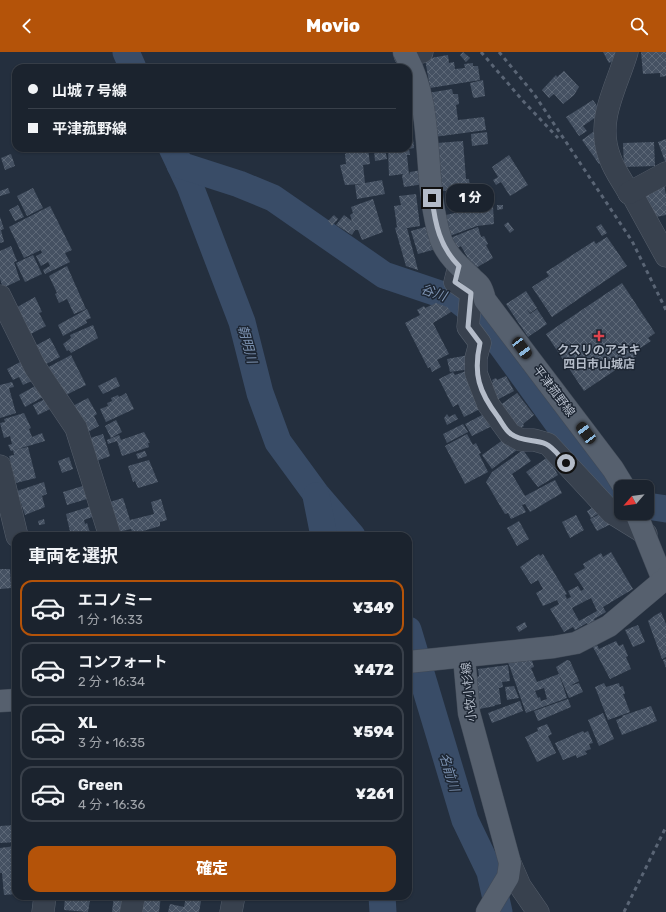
<!DOCTYPE html>
<html lang="ja">
<head>
<meta charset="utf-8">
<style>
	body { margin:0; font-family:Rubik,"Noto Sans JP",sans-serif; background:#282f3a; color:#f1f3f6; height:100vh; display:flex; flex-direction:column; font-size:15px; white-space:nowrap }
	* { box-sizing:border-box; margin:0 }
	p { font-size:13px; color:#a0a4aa }
	.icon { flex:none; width:22px; height:22px; fill:none; stroke:currentColor; stroke-width:2; stroke-linecap:round; stroke-linejoin:round }
	.map { position:relative; flex:1; overflow:hidden }
	.side { position:absolute; left:12px; top:480px; width:400px; height:368px; display:flex; flex-direction:column; background:#1b232e; border-radius:12px; box-shadow:0 1px 3px #0004,0 0 0 1px #39404a }
	.side>* { flex:none }
	.top-card { position:absolute; left:12px; top:12px; width:400px; height:88px; border-radius:12px; box-shadow:0 1px 3px #0004,0 0 0 1px #39404a; display:grid; align-content:center; height:88px; padding:0 16px; background:#1b232e }
	.needle { width:26px; rotate:242deg }
	.fabs { position:absolute; left:614px; top:428px; display:grid; gap:8px }
	.fabs a { display:grid; place-items:center; width:40px; height:40px; border-radius:8px; background:#1b232e; box-shadow:0 1px 3px #0004,0 0 0 1px #39404a; font-size:20px }
	.end { position:absolute; width:18px; height:18px; margin:-9px; border:5px solid #b4bcc9; background:#111; box-shadow:0 0 0 2px #111 }
	.from { border-radius:50% }
	.bubble { position:absolute; height:28px; border-radius:12px; background:#1b232e; box-shadow:0 1px 3px #0004,0 0 0 1px #39404a; font-size:13px; font-weight:800; line-height:28px; text-align:center }
	.car { position:absolute; width:12px; height:24px; margin:-12px -6px; border-radius:5px; box-shadow:0 0 3px 1px #0007; background:linear-gradient(#222 24%,#8ab4d8 0 40%,#222 0 76%,#8ab4d8 0 86%,#222 0) }
	.top-card b { display:flex; align-items:center; gap:14px; height:38px; font-size:15px }
	.top-card b+b { border-top:1px solid #39404a }
	.top-card i { width:10px; height:10px; background:#f1f3f6 }
	ul { padding:0; list-style:none }
	li { display:flex; align-items:center; gap:12px; height:56px; margin:0 8px 6px; padding:0 8px; border:2px solid #39404a; border-radius:12px }
	li div { flex:1 }
	li b { display:block; font-size:15px }
	li em { font-style:normal; font-weight:800 }
	li.on { border-color:#b45309 }
	li>.icon { width:36px; height:36px; stroke-width:1.5 }
	h2 { padding:0 16px; font-size:18px; line-height:48px }
	.action { display:flex; gap:8px; margin-top:auto; padding:8px 16px }
	.action a { flex:1; height:46px; border-radius:12px; background:#b45309; color:#fff; font-size:16px; font-weight:800; line-height:46px; text-align:center }
	header { display:flex; justify-content:space-between; align-items:center; height:52px; padding:0 16px; background:#b45309; color:#fff; font-size:18px; font-weight:800 }
	.map>svg:first-child { display:block }
</style>
</head>
<body>
<header><svg class="icon" aria-label="back" viewBox="0 0 24 24"><path d="M15 5l-7 7 7 7"/></svg>Movio<svg class="icon" aria-label="search" viewBox="0 0 24 24"><circle cx="10" cy="10" r="6"/><path d="M15 15l6 6"/></svg></header>
<div class="map">
<svg width="666" height="860" viewBox="0 0 666 860">
	<defs>
		<pattern id="building-cross-hatch" width="8" height="8" patternUnits="userSpaceOnUse"><rect width="8" height="8" fill="#455162"/><path d="M0 0l8 8M0 8l8-8" fill="none" stroke="#5d6877"/></pattern>
	</defs>
	<rect width="100%" height="100%" fill="#242f3e"/>
	<g fill="none" stroke-linecap="round" stroke-linejoin="round">
		<g stroke="#394c67" stroke-width="27">
			<path d="M126,0L133,16"/>
			<path d="M172,96L190,134L242,270L260,341L278,390L316,442L352,484"/>
			<path d="M180,113L239,132L273,146L384,223L458,248L483,268L580,402L616,448L621,449"/>
			<path d="M316,444L324,484"/>
			<path d="M647,454L666,457"/>
			<path d="M408,578L465,768L490,820L499,860"/>
			<path d="M382,844L383,860"/>
		</g>
	</g>
	<g fill="url(#building-cross-hatch)" fill-rule="evenodd">
		<path d="M463,0L470,6L466,10L460,3Z"/>
		<path d="M603,0H619L618,6L609,11Z"/>
		<path d="M641,0H666V24L660,25V21L643,22Z"/>
		<path d="M448,3L449,11L454,10L455,17L465,16L464,12L473,11V14H478L480,28L430,36L425,7Z"/>
		<path d="M564,19L579,35L574,43L563,52L554,42L549,46L542,38L556,23L557,25Z"/>
		<path d="M483,28L485,44L475,46L473,45L470,31Z"/>
		<path d="M452,37L453,42H458L459,52L456,53L458,68L484,65L486,78L434,85L428,41Z"/>
		<path d="M593,48L599,57L596,58L599,63L583,74L587,79L579,84L566,65Z"/>
		<path d="M596,78L604,108L599,112L582,88Z"/>
		<path d="M487,80L488,92L472,94L471,82Z"/>
		<path d="M413,87L414,96L409,97L410,103H407L409,123L410,120L422,118L424,132L404,135L402,124L403,122L389,124L388,97L408,96V88Z"/>
		<path d="M666,87V112L658,90Z"/>
		<path d="M463,89L466,127H469L470,137L441,139L437,91Z"/>
		<path d="M654,90L655,114L624,115L623,91Z"/>
		<path d="M368,97L370,112L363,113L365,131L382,128L385,142L357,147L355,133L362,132L345,133L340,113L346,112L345,102L347,101V99Z"/>
		<path d="M385,97L387,107L375,109L374,98Z"/>
		<path d="M11,102L15,114L5,118L1,106Z"/>
		<path d="M509,103L528,133L510,144L501,130L496,133L493,128L498,125L492,115Z"/>
		<path d="M664,133L666,143V163L656,165L640,140Z"/>
		<path d="M8,136L10,141L0,144V139Z"/>
		<path d="M33,136L43,156L27,164L17,144Z"/>
		<path d="M416,142L420,174L407,176L418,218L406,214L395,176L397,175L394,154L401,153L399,144Z"/>
		<path d="M373,147L383,180L362,188L358,178H355L352,183L336,173L344,163L352,169L350,163L353,161L351,155Z"/>
		<path d="M18,153L24,165L15,169L9,158Z"/>
		<path d="M497,153H503V157L497,158Z"/>
		<path d="M50,154L72,198L65,201L70,210L45,222L43,218L50,214L48,210L41,214L36,204L42,201L41,198L24,206L9,175Z"/>
		<path d="M493,154L494,172L477,174L447,185L441,164L464,159L485,157L486,155Z"/>
		<path d="M334,163L338,167L332,174L328,169Z"/>
		<path d="M0,165L4,177L1,178L4,190L0,191Z"/>
		<path d="M508,170L514,178L510,181L504,173Z"/>
		<path d="M601,172L607,181L602,184L596,175Z"/>
		<path d="M429,174L436,197L418,202L411,179Z"/>
		<path d="M478,175L481,185L484,184L488,192L486,193L493,206L474,217L461,194L456,197L450,186Z"/>
		<path d="M607,185L627,214L552,265L532,235L549,224L546,220L594,189L596,192Z"/>
		<path d="M11,194L17,209L14,210L20,228L3,236L0,227V199Z"/>
		<path d="M33,203L42,222L25,230L16,211Z"/>
		<path d="M67,214L86,257L74,262L67,247L59,251L55,242L57,241L49,224Z"/>
		<path d="M622,231L655,281L648,286L651,289L636,299L638,303L584,339L546,282Z"/>
		<path d="M526,239L537,256L530,261L526,256L530,262L537,257L547,272L528,285L506,252Z"/>
		<path d="M35,245L42,260L39,261L46,274L25,285L12,258Z"/>
		<path d="M436,251L447,255L451,260L433,271L449,302L437,308L441,315L432,320L430,315L428,316L405,271L420,263L417,258L424,254L425,256Z"/>
		<path d="M87,257L91,266L86,268L87,271L63,284L58,273Z"/>
		<path d="M93,273L98,286L71,301L69,298L67,299L63,292L71,286L70,283Z"/>
		<path d="M50,286L60,305L40,315L31,296Z"/>
		<path d="M71,303L86,333L64,344L45,317Z"/>
		<path d="M469,303L471,317L450,320L447,307Z"/>
		<path d="M22,309L34,328L23,333L19,325L13,328L7,317Z"/>
		<path d="M472,317L484,355L464,365L458,352L453,355L439,327L453,320L455,323Z"/>
		<path d="M506,324L514,339L495,349L487,334L493,330L492,328L496,326L497,328Z"/>
		<path d="M116,325L120,334L103,342L98,334Z"/>
		<path d="M12,330L14,335L9,336L16,361L0,366V333Z"/>
		<path d="M37,333L43,345L25,355L19,343Z"/>
		<path d="M126,341L134,357L106,370L100,357L108,354L107,351L112,349L111,346L118,343L119,345Z"/>
		<path d="M517,341L534,363L523,372L524,374L518,378L499,354Z"/>
		<path d="M47,346L52,356L38,363L33,353Z"/>
		<path d="M88,346L97,362L94,364L99,374L82,383L67,357Z"/>
		<path d="M24,361L31,376L29,377L32,385L42,381L45,389L11,399L8,393L12,392L10,384L4,386L0,371L5,370L4,367Z"/>
		<path d="M447,362L449,365L455,362L458,367L447,373L444,366Z"/>
		<path d="M484,362L490,375L472,384L465,372Z"/>
		<path d="M116,368L122,380L111,386L105,374Z"/>
		<path d="M463,372L468,380L447,391L443,382Z"/>
		<path d="M144,380L150,391H148L149,395L122,404L117,389L108,392L107,388L119,383L121,388Z"/>
		<path d="M103,382L110,404L94,410L87,387Z"/>
		<path d="M467,382L473,393L476,391L481,401L479,402L488,420L465,432L445,394Z"/>
		<path d="M507,385L517,398L492,417L482,403Z"/>
		<path d="M28,395L36,426L16,431L9,404L14,403L13,398Z"/>
		<path d="M523,398L531,409L512,422L525,444L555,428L562,441L530,460L525,452L522,453L526,460L511,467L508,461L505,462L486,430L492,420Z"/>
		<path d="M145,399L147,404L138,407L136,402Z"/>
		<path d="M69,405L73,417L62,421L58,409Z"/>
		<path d="M548,405L558,423L538,435L526,420Z"/>
		<path d="M149,408L158,430L138,436L135,429L133,430L128,414Z"/>
		<path d="M44,430L47,442L42,444L45,455L25,463L17,439Z"/>
		<path d="M86,433L90,446L67,453L63,440Z"/>
		<path d="M123,446L130,468L154,462L151,450L161,447L167,468L160,470V474L133,482L131,477L115,481L106,451Z"/>
		<path d="M597,453L601,460L591,466L587,459Z"/>
		<path d="M92,454L95,464L84,468L85,472L87,471L91,484H71L66,462Z"/>
		<path d="M604,460L611,472L597,479L590,467Z"/>
		<path d="M576,463L584,478L570,486L562,470Z"/>
		<path d="M44,467L45,472L39,473L38,469Z"/>
		<path d="M519,469L529,487L517,494L507,476Z"/>
		<path d="M611,500L633,537L603,555L606,560L594,567L595,569L588,573L587,571L575,578L573,575L564,580L550,557L559,552L557,548L543,554L536,541L543,537L538,528L531,532L520,515L539,502L540,504L543,502L567,542L565,543L567,547L571,545L568,539L578,534L581,539L584,537L574,522L585,516L583,512L601,501L603,505ZM591,546L597,559L579,569L572,556Z"/>
		<path d="M0,517H10L11,536L0,537Z"/>
		<path d="M661,560L666,572V605L662,607L648,569L654,564Z"/>
		<path d="M525,570L527,575L519,580L516,575Z"/>
		<path d="M638,573L645,590L633,595L625,578Z"/>
		<path d="M616,589L619,594L623,592L628,604L626,605L631,617L610,627L593,595L597,593L599,597Z"/>
		<path d="M528,606L529,609H532L534,615L531,616L537,630L559,622L567,646L526,661L508,610ZM544,636L547,647L541,649L540,645L538,646L535,639Z"/>
		<path d="M666,607V616L663,608Z"/>
		<path d="M567,608L570,609L579,629L570,634L579,631L583,640L569,646L556,615Z"/>
		<path d="M508,613L510,629L502,630L503,635L499,636L501,652L495,653V654L479,657L476,625L479,624L478,617Z"/>
		<path d="M604,631L606,635L619,631L620,635L623,634L625,642H623L630,660L608,668L595,635Z"/>
		<path d="M514,634L519,646L507,648L505,635Z"/>
		<path d="M568,647L571,655L538,669L534,659Z"/>
		<path d="M520,649L523,659L492,671L488,661Z"/>
		<path d="M651,654L657,669L622,683L616,668L623,665L622,664Z"/>
		<path d="M603,661L614,687L599,694L588,668Z"/>
		<path d="M547,672L552,682L548,684L556,701L537,710L525,685L538,679L537,676Z"/>
		<path d="M583,679L584,681L588,679L593,691L589,692L591,697L585,699L587,702L577,706L576,703L563,708L555,691Z"/>
		<path d="M16,773V790L0,791V774Z"/>
		<path d="M16,794V842L4,843L2,821H0V796Z"/>
		<path d="M65,844H94L93,848H90L88,860L64,858Z"/>
		<path d="M114,844H127L125,860H112Z"/>
		<path d="M142,844H161L159,860H139Z"/>
		<path d="M186,844H202L199,860H168L170,852L184,855Z"/>
	</g>
	<g fill="none" stroke-linecap="round" stroke-linejoin="round">
		<g stroke="#565f6c" stroke-width="23">
			<g id="minor">
				<path d="M627,0C617,35 595,68 610,106C614,118 623,130 629,141L633,144L666,204"/>
				<path d="M405,3L422,0"/>
				<path d="M629,141L666,121"/>
				<path d="M459,214L455,230L471,241L468,275L480,291L476,306V321L488,352L510,382L521,388H534L548,392L612,461L646,482"/>
				<path d="M0,244L35,315L76,376L110,484"/>
				<path d="M0,414L17,484"/>
				<path d="M510,811L520,834L538,860"/>
				<path d="M43,860L45,844"/>
				<path d="M131,860L134,844"/>
				<path d="M231,860L234,844"/>
			</g>
		</g>
		<g stroke="#414a57" stroke-width="23">
			<g id="major">
				<path d="M404,0C437,56 421,127 441,188C447,203 459,214 471,225C474,229 480,232 481,236C483,240 484,244 485,248L613,417L624,435"/>
				<path d="M636,461L663,528"/>
				<path d="M464,605L469,661L510,811L508,825L487,860"/>
				<path d="M408,610L554,595L576,591L609,574L666,526"/>
				<path d="M0,649L16,648"/>
			</g>
		</g>
		<use href="#minor" stroke="#38414e" stroke-width="22"/>
		<use href="#major" stroke="#56606e" stroke-width="22"/>
		<g stroke="#5a6575" stroke-width="3" stroke-dasharray="4 4" stroke-linecap="butt">
			<path d="M481,0L524,50L558,86"/>
			<path d="M499,0L534,42L632,189L666,258"/>
			<path d="M624,860L666,775"/>
		</g>
	</g>
	<g fill="none" stroke-linecap="round" stroke-linejoin="round">
		<path stroke="#b4bcc9" stroke-width="5" d="M432,146C435,172 440,195 459,214L455,230L471,241L468,275L480,291C473,322 479,340 498,365C502,371 506,379 511,382C522,390 534,387 546,392C553,395 560,405 566,411"/>
	</g>
	<path fill="#e0444e" stroke="#1d2633" stroke-width="1.5" d="M597 278h4v4h4v4h-4v4h-4v-4h-4v-4h4z"/>
	<g text-anchor="middle" stroke-width="3" stroke-linejoin="round" paint-order="stroke">
		<g font-size="12" font-weight="bold" fill="#b4bcc9" stroke="#1d2633">
			<text x="599" y="302">クスリのアオキ<tspan x="599" dy="14">四日市山城店</tspan></text>
		</g>
		<g font-size="12" fill="#b4bcc9" stroke="#1d2633">
			<text transform="translate(554 339) rotate(53)" y="4">平津菰野線</text>
			<text transform="translate(469 640) rotate(-96)" y="4">小牧小杉線</text>
		</g>
		<g font-size="13" font-style="italic" fill="#7c92b1" stroke="#1d2633">
			<text transform="translate(434 240) rotate(19)" y="5">谷川</text>
			<text transform="translate(248 292) rotate(75)" y="5">朝明川</text>
			<text transform="translate(450 720) rotate(73)" y="5">名前川</text>
		</g>
	</g>
</svg>
<div class="fabs">
<a><svg class="needle" viewBox="-14 -14 28 28"><path d="M0-13l5 13h-10z" fill="#e53935"/><path d="M0 13l5-13h-10z" fill="#a0a4aa"/></svg></a>
</div>
<i class="end from" style="left:566px;top:411px"></i>
<i class="end" style="left:432px;top:146px"></i>
<div class="bubble" style="left:446px;top:132px;width:48px">1 分</div>
<i class="car" style="left:522px;top:296px;rotate:143deg"></i>
<i class="car" style="left:586px;top:381px;rotate:323deg"></i>
<div class="top-card">
<b><i class="from"></i>山城７号線</b>
<b><i></i>平津菰野線</b>
</div>
<section class="side">
<h2>車両を選択</h2>
<ul>
<li class="on"><svg class="icon" aria-label="car" viewBox="0 0 24 24"><path d="M5 17H2v-5l4-1 3-4h7l3 4 3 1v5h-3M9 17h6M6 11h13"/><circle cx="7" cy="17" r="2"/><circle cx="17" cy="17" r="2"/></svg><div><b>エコノミー</b><p>1 分 · 16:33</p></div><em>¥349</em></li>
<li><svg class="icon" aria-label="car" viewBox="0 0 24 24"><path d="M5 17H2v-5l4-1 3-4h7l3 4 3 1v5h-3M9 17h6M6 11h13"/><circle cx="7" cy="17" r="2"/><circle cx="17" cy="17" r="2"/></svg><div><b>コンフォート</b><p>2 分 · 16:34</p></div><em>¥472</em></li>
<li><svg class="icon" aria-label="car" viewBox="0 0 24 24"><path d="M5 17H2v-5l4-1 3-4h7l3 4 3 1v5h-3M9 17h6M6 11h13"/><circle cx="7" cy="17" r="2"/><circle cx="17" cy="17" r="2"/></svg><div><b>XL</b><p>3 分 · 16:35</p></div><em>¥594</em></li>
<li><svg class="icon" aria-label="car" viewBox="0 0 24 24"><path d="M5 17H2v-5l4-1 3-4h7l3 4 3 1v5h-3M9 17h6M6 11h13"/><circle cx="7" cy="17" r="2"/><circle cx="17" cy="17" r="2"/></svg><div><b>Green</b><p>4 分 · 16:36</p></div><em>¥261</em></li>
</ul>
<div class="action"><a>確定</a></div>
</section>
</div>
</body>
</html>
